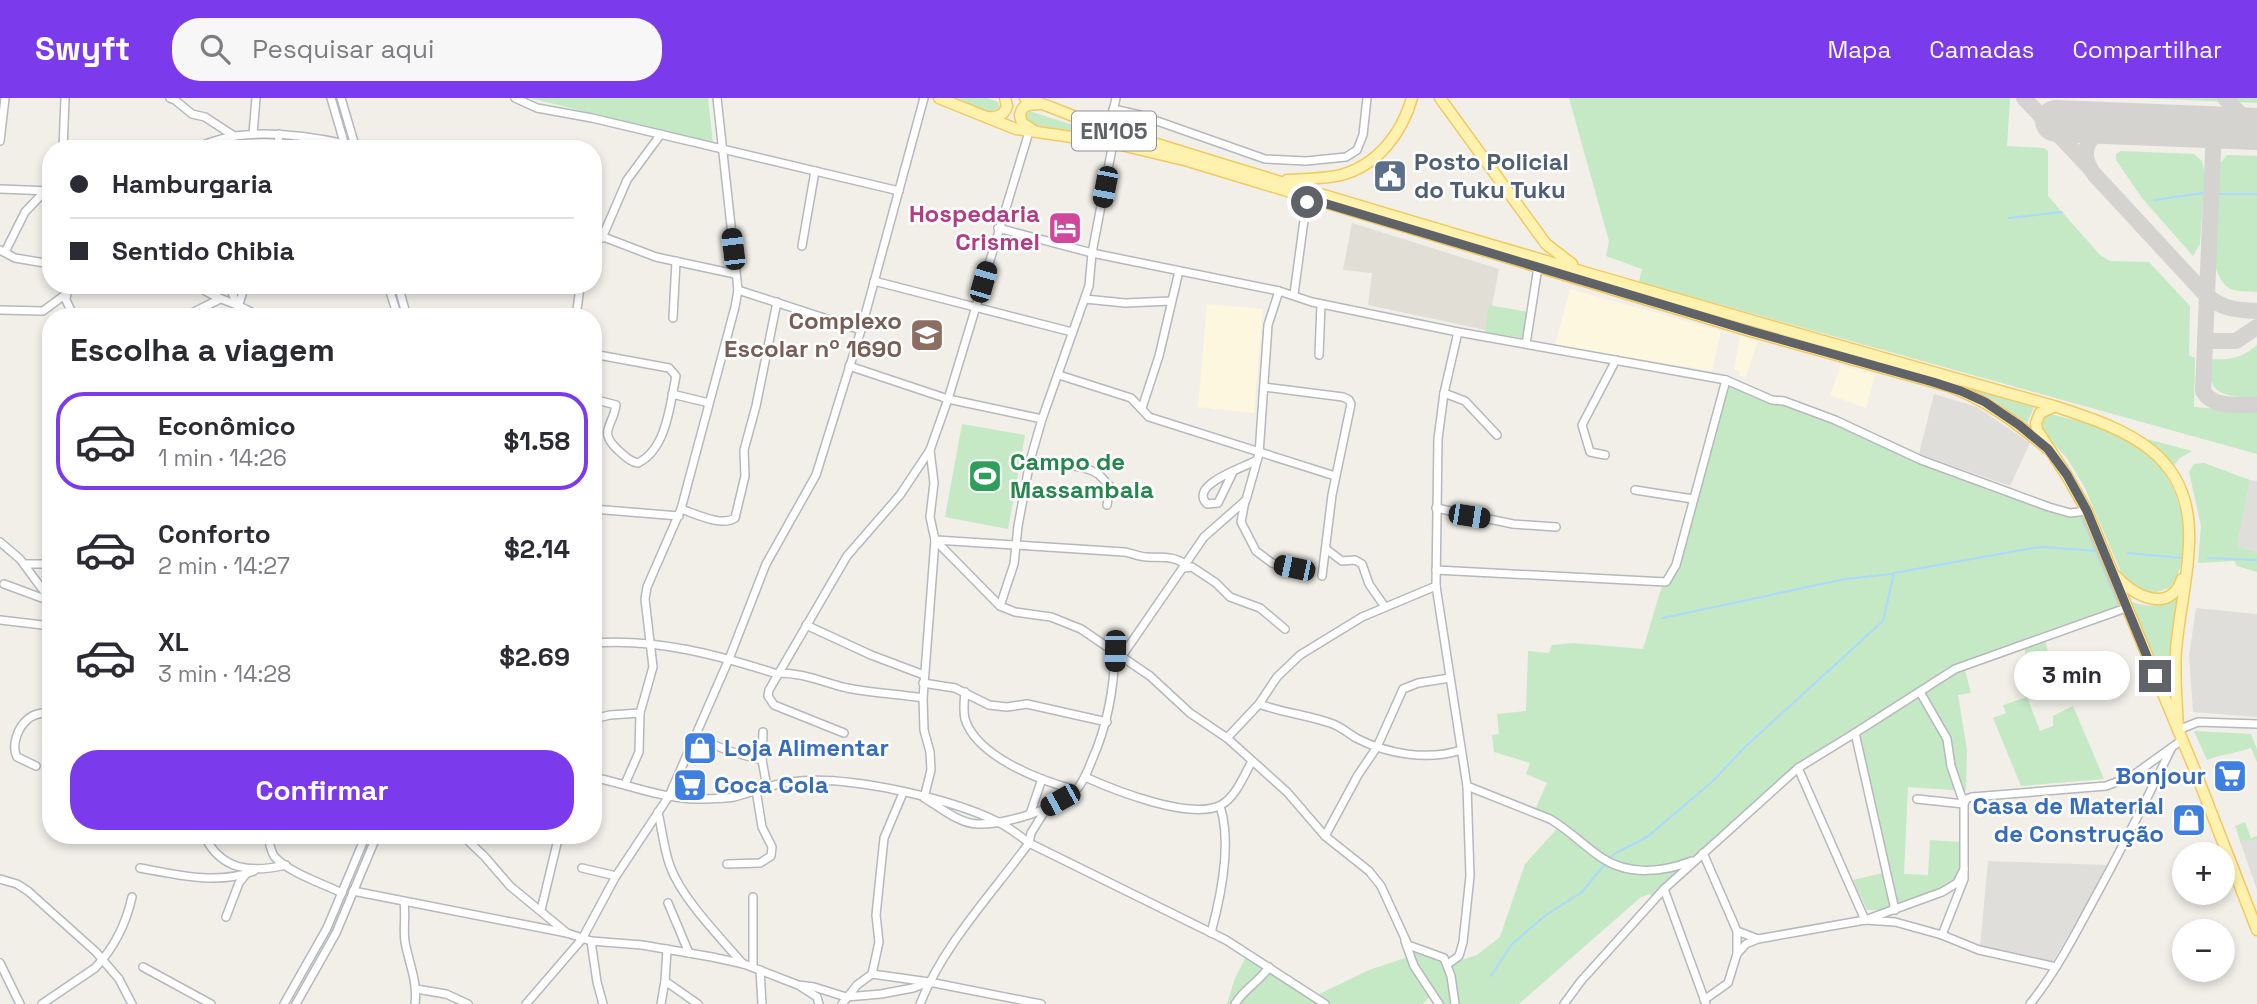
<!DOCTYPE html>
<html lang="pt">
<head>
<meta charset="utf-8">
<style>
	body { margin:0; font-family:"Space Grotesk",sans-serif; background:#f7f7f7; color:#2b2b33; height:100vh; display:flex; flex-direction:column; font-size:26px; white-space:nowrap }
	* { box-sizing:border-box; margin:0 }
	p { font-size:23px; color:#7c7c81 }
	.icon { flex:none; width:38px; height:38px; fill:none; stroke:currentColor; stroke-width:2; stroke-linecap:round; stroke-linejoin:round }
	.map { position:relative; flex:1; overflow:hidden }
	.side { position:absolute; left:42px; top:210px; width:560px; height:536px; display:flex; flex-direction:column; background:#fff; border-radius:28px; box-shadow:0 4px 10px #0003 }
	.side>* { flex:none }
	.banner { position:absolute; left:42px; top:42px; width:560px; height:154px; border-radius:28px; box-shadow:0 4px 10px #0003; display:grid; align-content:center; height:154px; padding:0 28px; background:#fff }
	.tools { position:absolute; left:2172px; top:744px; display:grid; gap:14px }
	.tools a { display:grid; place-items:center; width:63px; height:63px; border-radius:50%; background:#fff; box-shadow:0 4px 10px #0003; font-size:35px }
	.end { position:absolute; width:32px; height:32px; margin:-16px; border:9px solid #5f6368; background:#fff; box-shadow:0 0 0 4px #fff }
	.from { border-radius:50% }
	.bubble { position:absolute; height:49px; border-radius:24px; background:#fff; box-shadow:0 4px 10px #0003; font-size:23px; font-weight:700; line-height:49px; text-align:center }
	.car { position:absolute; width:21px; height:42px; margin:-21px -10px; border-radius:9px; box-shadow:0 0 5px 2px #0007; background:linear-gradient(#222 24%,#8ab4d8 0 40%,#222 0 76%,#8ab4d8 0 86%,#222 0) }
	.banner b { display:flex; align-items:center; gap:24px; height:66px; font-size:26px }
	.banner b+b { border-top:2px solid #e1e1e2 }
	.banner i { width:18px; height:18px; background:#2b2b33 }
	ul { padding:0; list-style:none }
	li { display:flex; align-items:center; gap:21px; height:98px; margin:0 14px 10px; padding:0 14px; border:4px solid transparent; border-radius:28px }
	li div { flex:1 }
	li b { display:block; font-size:26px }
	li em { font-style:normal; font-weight:700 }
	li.active { border-color:#7c3aed }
	li>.icon { width:63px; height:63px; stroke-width:1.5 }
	h2 { padding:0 28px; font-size:32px; line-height:84px }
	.primary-button { display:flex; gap:14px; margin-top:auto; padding:14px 28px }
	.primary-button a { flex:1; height:80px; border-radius:28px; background:#7c3aed; color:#fff; font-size:28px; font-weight:700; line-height:80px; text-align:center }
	header { display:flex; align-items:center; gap:42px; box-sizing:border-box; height:98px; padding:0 35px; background:#7c3aed; color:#fff }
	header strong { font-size:33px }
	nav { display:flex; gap:38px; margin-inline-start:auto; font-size:24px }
	.search { width:490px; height:63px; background:#f7f7f7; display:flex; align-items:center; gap:18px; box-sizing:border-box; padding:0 24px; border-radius:28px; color:#7c7c81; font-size:26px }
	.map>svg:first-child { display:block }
</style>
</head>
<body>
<header>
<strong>Swyft</strong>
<div class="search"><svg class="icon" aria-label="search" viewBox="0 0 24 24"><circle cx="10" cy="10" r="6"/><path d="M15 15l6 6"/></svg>Pesquisar aqui</div>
<nav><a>Mapa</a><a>Camadas</a><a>Compartilhar</a></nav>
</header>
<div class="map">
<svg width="2257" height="906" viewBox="0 0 2257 906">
	<rect width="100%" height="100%" fill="#f1efe8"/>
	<g fill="#fef7e0">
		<path d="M1570,191L1721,233L1712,273L1555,247Z"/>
		<path d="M1207,206L1263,211L1254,315L1198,309Z"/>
		<path d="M1740,238L1758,243L1746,279L1740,278V274L1734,271Z"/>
		<path d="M1841,267L1875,277L1866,310L1830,297Z"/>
	</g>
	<g fill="#e0deda">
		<path d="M1934,296L1977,309L2030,345L2010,388L1919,356Z"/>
		<path d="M2250,382L2257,383V454L2237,448Z"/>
		<path d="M2196,510L2257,516V619L2193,614L2189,558Z"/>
		<path d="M2257,742V792L2240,743Z"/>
		<path d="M1988,763L2110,767L2052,865L1980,848Z"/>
	</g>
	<path fill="#e1ded6" d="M1352,125L1499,171L1492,208L1527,214L1523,240L1368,207L1372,175L1343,172Z"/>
	<g fill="#c5e8c5">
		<path d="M530,0H708L713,45L534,1Z"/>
		<path d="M958,0H987L998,4L1000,9C989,20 970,5 958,0Z"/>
		<path d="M1569,0H2010L2007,48L2044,50L2048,53V98L2100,157L2110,163L2149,164L2190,208L2189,257L2195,260L2194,309L2257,314V356L1639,184L1642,171L1606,158L1609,143Z"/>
		<path d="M2138,0H2257V5Z"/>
		<path d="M1029,13L1108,38L1034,27L1026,22L1025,17Z"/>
		<path d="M2121,53L2194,56L2202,63L2205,76L2200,146L2193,158L2142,100L2116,62V56Z"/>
		<path d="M2227,57L2257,58V194C2232,193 2224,194 2215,168L2213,167L2217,78L2219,67Z"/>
		<path d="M1489,207L1527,214L1523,240L1485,234Z"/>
		<path d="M2257,247V300C2225,298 2207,299 2209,261C2229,262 2241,261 2257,247Z"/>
		<path d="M1726,282L2049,409L2080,414L2119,512L1957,572H1965L1971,595L1958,597L1967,652L1966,693L1908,689L1904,776L1928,777L1930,742L1961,744L1959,773L1955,782L1946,789L1895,812H1867L1853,782L1887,774L1855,635L1798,670L1655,802L1650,796L1641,799L1519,906H1439L1433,895L1423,906H1227L1235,880L1248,855L1315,898L1369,872L1405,860L1410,853L1448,866L1477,857L1500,839L1525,766L1563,724L1536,710L1547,685L1526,676L1530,665L1494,654L1492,637L1499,636L1497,616L1526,613L1528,553L1549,555L1552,547L1573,545L1643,551L1661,491L1676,466Z"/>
		<path d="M1972,291L2034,309L2027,325L1997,304Z"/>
		<path d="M2047,317H2054C2074,322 2098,326 2117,335C2159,355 2187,397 2183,445C2182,461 2181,478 2169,490L2151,496L2141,494L2124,481L2084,388L2067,360L2042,334L2041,325Z"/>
		<path d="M962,326L1025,337L1008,431L945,419Z"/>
		<path d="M2147,341L2192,353L2180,360L2174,367Z"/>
		<path d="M2204,365L2250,382L2237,448L2257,454V474L2237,468L2234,463L2198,465L2201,428L2189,374L2194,366Z"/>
		<path d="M2178,498L2169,559L2171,605L2132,504C2148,510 2164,508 2178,498Z"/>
		<path d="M2045,542L2057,588L2038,593L2031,553L2025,556V548Z"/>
		<path d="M2027,599L2040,633L2053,628V618L2073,608L2104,681L2021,688L1993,620L2006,615L2003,607Z"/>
		<path d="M2194,633L2251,636L2257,651V664L2251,650C2236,655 2222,656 2207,662Z"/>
		<path d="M2245,724L2251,740L2257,738V742L2240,743L2235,728Z"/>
	</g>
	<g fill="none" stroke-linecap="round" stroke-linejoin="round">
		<g stroke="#aadaff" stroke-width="2">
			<path d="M2216,96H2257"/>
			<path d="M2154,102L2204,95"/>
			<path d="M2009,120L2062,114"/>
			<path d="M2082,420L2118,506"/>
			<path d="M2128,455L2182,460"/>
			<path d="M2208,460L2257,462"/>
			<path d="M1663,520L1845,481L1892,476"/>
			<path d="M1610,761L1614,756L1647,739L1712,684L1745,649L1883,523L1894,475L2027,451L2042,449L2096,453"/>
			<path d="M1491,878L1512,846L1546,817L1582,794L1606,765"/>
		</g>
		<g stroke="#d4d3d0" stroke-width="16">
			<path d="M2024,0L2090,70"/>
			<path d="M2225,0L2257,34"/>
			<path d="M2112,25C2090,37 2076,52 2094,76L2207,198C2223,211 2236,212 2257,213"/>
			<path d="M2214,29L2203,293C2213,311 2239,306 2257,307"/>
			<path d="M2205,243H2236L2257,229"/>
		</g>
		<path stroke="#d4d3d0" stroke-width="42" d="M2056,23L2257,31"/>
		<g stroke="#b5b8bc" stroke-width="10">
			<g id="minor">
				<path d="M170,0L175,2L192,16L205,19L234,38"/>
				<path d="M331,0L346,51"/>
				<path d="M341,0L356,51"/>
				<path d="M515,0L537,10L592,20L899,93"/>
				<path d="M1113,11L1140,17L1265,61L1306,63L1346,59L1357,52L1363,37L1367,0"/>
				<path d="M1109,31L1116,0"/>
				<path d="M253,36L256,0"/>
				<path d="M0,43L5,0"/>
				<path d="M355,47L393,51"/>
				<path d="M63,51L65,0"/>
				<path d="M192,51C206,46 220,40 235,38C271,33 309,38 345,46"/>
				<path d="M278,51L279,36"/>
				<path d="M0,91L51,93"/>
				<path d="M998,130L1092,155L1279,193L1312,204L1458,234L1726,282L1772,302L1784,303L1835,322L1921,362L2049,409L2070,415L2087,413"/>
				<path d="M593,135L656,159L735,176"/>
				<path d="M602,140L627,82L661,36"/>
				<path d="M802,148L815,73"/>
				<path d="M0,152L15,160L51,166"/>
				<path d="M5,154L25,114L45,93"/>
				<path d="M874,183L1072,234"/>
				<path d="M68,187L66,202L74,219"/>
				<path d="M197,187C218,204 239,204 259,219"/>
				<path d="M229,187L242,219"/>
				<path d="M388,187L398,219"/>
				<path d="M398,187L407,219"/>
				<path d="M738,192L861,232"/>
				<path d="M1294,196L1307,100"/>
				<path d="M1085,201L1125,205L1171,203"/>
				<path d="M0,212L43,213L66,196"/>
				<path d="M154,215L173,219"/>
				<path d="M180,219L188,217L218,202"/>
				<path d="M235,219L245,187"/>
				<path d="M576,219L580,189"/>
				<path d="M673,220L676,163"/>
				<path d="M1526,246L1538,169"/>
				<path d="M593,256L669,270L676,278C670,306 667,351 638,365C630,364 625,358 619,353C597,333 613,329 616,307L593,301"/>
				<path d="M1319,257L1321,206"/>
				<path d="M849,268L948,301L1042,321"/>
				<path d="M1059,277L1131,300L1149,319L1335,378"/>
				<path d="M1264,289L1343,299L1349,302L1351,306L1332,397L1322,478"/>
				<path d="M1444,295L1465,303L1497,337"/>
				<path d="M672,296L709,305"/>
				<path d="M1142,310L1159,258L1179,173"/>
				<path d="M593,329L596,330"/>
				<path d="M930,352L934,385L930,419L935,442L923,600L924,632L930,654L931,672L924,700C940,709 958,725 977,726C1003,727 1059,711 1077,691C1084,683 1088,672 1092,662C1108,626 1114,592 1115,553"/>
				<path d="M1605,357L1590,354L1582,327L1616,262"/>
				<path d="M1030,363C1049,367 1082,365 1098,376C1102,379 1106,385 1110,388L1107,407"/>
				<path d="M1233,374L1218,405L1207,406C1188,387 1243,370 1257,362"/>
				<path d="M1635,392L1693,401"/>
				<path d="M1245,403L1241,424L1256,453L1272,465L1294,470"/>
				<path d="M1436,410L1513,426L1556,429"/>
				<path d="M593,411L679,418"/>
				<path d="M681,411C696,416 722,429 735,420L745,378L744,352L756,308L777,204"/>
				<path d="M935,442L1000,508L1015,514L1051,519L1081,531L1150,578L1190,615L1227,640L1287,694L1325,738L1369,773L1381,788L1408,847L1444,860L1451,878L1455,906"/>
				<path d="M936,442L1124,454C1132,455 1139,459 1147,459C1161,460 1174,457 1186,467"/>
				<path d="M0,444L20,461L51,503"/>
				<path d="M1326,451L1342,463L1355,462L1362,466L1369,486L1385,509"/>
				<path d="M24,466H51"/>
				<path d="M1184,470L1192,469L1216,485L1230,499L1260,510L1285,531"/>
				<path d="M1436,472L1666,484L1676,467L1726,282"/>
				<path d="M4,486L50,503"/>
				<path d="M1000,508L1014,466L1018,428L1030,363L1042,321L1089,188L1092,155L1113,45"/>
				<path d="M0,522L51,528"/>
				<path d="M806,527L871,557L924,577"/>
				<path d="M593,545C656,540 718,557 777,576"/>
				<path d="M1122,558L1204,439L1246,402L1259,356L1268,227L1279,193"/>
				<path d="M778,575C806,575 821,584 847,590C872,595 897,596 923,600"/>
				<path d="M923,585L955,590L989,607L1007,609L1027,606L1107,624"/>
				<path d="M965,594C964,603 963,612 965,621C977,659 1041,683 1076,692"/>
				<path d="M1920,594L1947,641L1951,668L1964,706V781L1942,837"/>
				<path d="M1259,606C1283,615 1309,617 1333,626C1341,629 1348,635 1356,640C1387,656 1428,663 1461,652"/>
				<path d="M593,621L610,617L640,615"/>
				<path d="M2178,632L2198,624L2257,626"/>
				<path d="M763,634L762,662L767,689"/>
				<path d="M844,635L774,607L768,598L769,592L847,458L900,397L930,352L948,301L1029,34"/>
				<path d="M695,639L729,653L762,662"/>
				<path d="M1227,640L1259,606L1277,579L1300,557L1362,519L1436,488"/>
				<path d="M36,668L17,659C11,647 18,629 28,621C34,615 43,615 51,614"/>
				<path d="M1798,670L1865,822L1942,794L1957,785L1964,771"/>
				<path d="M593,679C626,686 658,699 692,701C705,701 721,701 734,699C753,694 771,686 791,684C844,676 950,700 998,724C1010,730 1019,737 1029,745L1226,842L1325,906"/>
				<path d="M1085,679C1114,692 1191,723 1221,707C1236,699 1244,677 1252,663"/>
				<path d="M625,686L639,654L640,615L653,569L645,501L647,489L681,411L735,209L738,192L717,0"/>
				<path d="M1467,688L1550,721C1569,732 1584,748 1602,760C1629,778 1664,774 1692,763"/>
				<path d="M1917,701L1964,706L1966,701L1972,699L2106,688L2132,678L2182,642"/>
				<path d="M658,714C662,732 664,752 670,768C682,801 720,839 743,866"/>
				<path d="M1030,716L1042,681"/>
				<path d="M75,737L79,741L89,737"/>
				<path d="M204,737C221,773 251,775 286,767"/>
				<path d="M268,737C269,744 270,751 274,758C287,774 324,786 342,795"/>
				<path d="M462,737L485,759L510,788L567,835"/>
				<path d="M1325,738L1358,677L1377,649L1403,591L1418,585L1450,580"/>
				<path d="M1703,755L1737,833L1758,841"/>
				<path d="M727,766L760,765L771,758L772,749L762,729L756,692"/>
				<path d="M140,770C177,777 218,787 254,773"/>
				<path d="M582,770L616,778"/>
				<path d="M0,781L17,786L28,793L96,854L119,881L132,906"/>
				<path d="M1664,791L1706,906"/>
				<path d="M353,793L567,835L591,843L642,847L712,859L744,866L798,887L814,889L846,899L881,896L913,890L929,884"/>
				<path d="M404,804C406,818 403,831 405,844C409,865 418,885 415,906"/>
				<path d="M668,805L689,855"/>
				<path d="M541,812L559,737"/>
				<path d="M1895,812L1855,635L1955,571L2126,510"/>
				<path d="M226,819L239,785L246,776"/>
				<path d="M1211,835C1221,798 1232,744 1220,708"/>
				<path d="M591,843L597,884L603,906"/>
				<path d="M1405,843L1414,868L1439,906"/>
				<path d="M667,851L665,883L698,906"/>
				<path d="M1737,856L1746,846L1758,841L1865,822L1895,824L1942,837L1979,852L2056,869"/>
				<path d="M0,865L20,906"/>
				<path d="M1448,866L1459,858L1463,844L1470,778L1467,688L1436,488L1438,341L1444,295L1458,234"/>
				<path d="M143,869L211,906"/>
				<path d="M753,869V799"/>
				<path d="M760,872L762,906"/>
				<path d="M872,876L929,884L1041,906"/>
				<path d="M800,888L817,899L819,906"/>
				<path d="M416,891L446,896L468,906"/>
				<path d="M1704,902L1728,885L1737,856V833"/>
				<path d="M42,906L95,870C114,850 126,826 132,799"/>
				<path d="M284,906L327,830L366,737"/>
				<path d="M296,906L336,835L377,737"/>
				<path d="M526,906L582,841L616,778L669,698L729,561L766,466L816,377L861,232L924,0"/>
				<path d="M661,906L665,883"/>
				<path d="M842,906L857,887L872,876L879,844L876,817L884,740L903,695"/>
				<path d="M920,906C944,846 991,797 1029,745L1031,735L1046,711"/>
				<path d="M1235,906C1244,891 1259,884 1269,869"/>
				<path d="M1564,906L1581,883L1664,791L1798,670L1855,635"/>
				<path d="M2030,906C2055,875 2073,840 2092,805C2120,754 2146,703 2171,651"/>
			</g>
		</g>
		<g stroke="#f2c960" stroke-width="13">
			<g id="major">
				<path d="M939,0L1016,31L1113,45L1188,63L1750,233L1948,288C1987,302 2017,325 2048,351"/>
				<path d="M1025,0C1054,9 1082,23 1112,32C1425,130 1741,220 2057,309C2128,332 2193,356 2189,445C2188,481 2179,516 2176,552C2174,578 2177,605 2178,632"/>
				<path d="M1440,0L1546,146L1572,166"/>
				<path d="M987,19C997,20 1004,18 1007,8L1005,0"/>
				<path d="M1034,33L1022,25L1020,17C1022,6 1029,7 1039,6"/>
				<path d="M1287,82C1305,81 1324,81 1341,77C1378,67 1402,35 1412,0"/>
				<path d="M2053,309L2040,315L2036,325L2037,332L2067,378L2087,413L2194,670L2257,832"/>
				<path d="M2116,478C2132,497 2170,517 2182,481"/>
			</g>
		</g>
		<use href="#minor" stroke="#fff" stroke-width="7"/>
		<use href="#major" stroke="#fff2af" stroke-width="10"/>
	</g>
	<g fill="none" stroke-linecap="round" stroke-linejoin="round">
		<path stroke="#5f6368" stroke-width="9" d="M1307,104V100L1751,233L1933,284L1961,293L1985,304L2019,327L2048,351L2067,377L2087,413L2155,578"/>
	</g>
	<defs>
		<g id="civic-square" transform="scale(1.75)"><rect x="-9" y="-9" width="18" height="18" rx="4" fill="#5c6f8a" stroke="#fff"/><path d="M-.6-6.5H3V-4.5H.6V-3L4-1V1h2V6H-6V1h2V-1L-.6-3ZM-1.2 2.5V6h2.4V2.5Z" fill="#fff"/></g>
		<g id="hotel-square" transform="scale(1.75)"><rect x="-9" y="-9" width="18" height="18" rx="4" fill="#d1479c" stroke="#fff"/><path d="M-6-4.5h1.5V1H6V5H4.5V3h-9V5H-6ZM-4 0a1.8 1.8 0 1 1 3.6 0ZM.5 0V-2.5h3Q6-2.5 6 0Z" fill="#fff"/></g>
		<g id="school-square" transform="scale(1.75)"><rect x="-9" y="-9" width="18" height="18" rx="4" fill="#8d6e63" stroke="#fff"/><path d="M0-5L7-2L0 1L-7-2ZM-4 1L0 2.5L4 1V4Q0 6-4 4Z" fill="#fff"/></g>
		<g id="stadium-square" transform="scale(1.75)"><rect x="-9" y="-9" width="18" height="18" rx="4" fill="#2e9e5b" stroke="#fff"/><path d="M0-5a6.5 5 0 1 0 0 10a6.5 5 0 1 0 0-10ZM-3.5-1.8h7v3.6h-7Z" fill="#fff"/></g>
		<g id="shop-square" transform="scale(1.75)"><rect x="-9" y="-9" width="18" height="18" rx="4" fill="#3f7fe0" stroke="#fff"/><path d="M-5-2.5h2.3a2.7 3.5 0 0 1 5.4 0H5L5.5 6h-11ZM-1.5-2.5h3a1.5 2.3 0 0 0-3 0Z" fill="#fff"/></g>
		<g id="supermarket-square" transform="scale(1.75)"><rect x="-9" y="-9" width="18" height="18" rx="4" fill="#3f7fe0" stroke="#fff"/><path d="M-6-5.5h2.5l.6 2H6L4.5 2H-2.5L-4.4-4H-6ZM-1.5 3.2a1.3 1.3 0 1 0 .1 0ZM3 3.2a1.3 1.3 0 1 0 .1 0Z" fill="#fff"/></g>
	</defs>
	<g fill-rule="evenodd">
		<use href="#civic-square" x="1390" y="78"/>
		<use href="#hotel-square" x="1065" y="130"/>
		<use href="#school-square" x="927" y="237"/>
		<use href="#stadium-square" x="985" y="378"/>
		<use href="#shop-square" x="700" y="650"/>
		<use href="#supermarket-square" x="2230" y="678"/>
		<use href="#supermarket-square" x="690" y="687"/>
		<use href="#shop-square" x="2189" y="722"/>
	</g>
	<g text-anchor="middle" stroke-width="5" stroke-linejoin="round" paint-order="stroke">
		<rect fill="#fff" stroke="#8f9295" stroke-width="2" x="1072" y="13.5" width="84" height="39" rx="5"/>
		<g font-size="23" font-weight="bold" fill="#5f6368">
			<text x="1114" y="41">EN105</text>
		</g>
		<g font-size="24" font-weight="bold" fill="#4e5e75" stroke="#fff" text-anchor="start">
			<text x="1414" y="72">Posto Policial<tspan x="1414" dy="28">do Tuku Tuku</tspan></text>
		</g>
		<g font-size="24" font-weight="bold" fill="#b23c85" stroke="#fff" text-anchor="end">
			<text x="1040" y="124">Hospedaria<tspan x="1040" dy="28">Crismel</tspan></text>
		</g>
		<g font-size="24" font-weight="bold" fill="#785e54" stroke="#fff" text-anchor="end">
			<text x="902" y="231">Complexo<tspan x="902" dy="28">Escolar nº 1690</tspan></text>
		</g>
		<g font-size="24" font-weight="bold" fill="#27864d" stroke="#fff" text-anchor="start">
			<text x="1010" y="372">Campo de<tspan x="1010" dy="28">Massambala</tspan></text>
		</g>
		<g font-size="24" font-weight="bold" fill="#366cbe" stroke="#fff" text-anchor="start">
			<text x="724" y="658">Loja Alimentar</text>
			<text x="2206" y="686" text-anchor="end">Bonjour</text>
			<text x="714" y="695">Coca Cola</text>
			<text x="2164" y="716" text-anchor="end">Casa de Material<tspan x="2164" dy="28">de Construção</tspan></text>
		</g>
	</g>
</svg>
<div class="tools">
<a>+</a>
<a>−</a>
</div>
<i class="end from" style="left:1307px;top:104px"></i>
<i class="end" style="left:2155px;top:578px"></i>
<div class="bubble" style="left:2014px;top:553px;width:116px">3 min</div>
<i class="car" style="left:1105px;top:89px;rotate:191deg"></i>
<i class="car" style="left:733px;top:151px;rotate:353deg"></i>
<i class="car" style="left:983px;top:184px;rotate:16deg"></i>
<i class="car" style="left:1469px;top:418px;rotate:99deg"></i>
<i class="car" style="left:1294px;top:470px;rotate:282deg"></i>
<i class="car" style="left:1115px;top:553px;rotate:181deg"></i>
<i class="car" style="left:1060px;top:702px;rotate:241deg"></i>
<div class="banner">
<b><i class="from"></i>Hamburgaria</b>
<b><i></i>Sentido Chibia</b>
</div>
<section class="side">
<h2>Escolha a viagem</h2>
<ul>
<li class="active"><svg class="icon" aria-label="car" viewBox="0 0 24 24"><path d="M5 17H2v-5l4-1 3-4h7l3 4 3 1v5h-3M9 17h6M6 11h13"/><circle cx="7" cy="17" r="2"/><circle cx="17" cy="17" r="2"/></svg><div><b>Econômico</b><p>1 min · 14:26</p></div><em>$1.58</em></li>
<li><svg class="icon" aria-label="car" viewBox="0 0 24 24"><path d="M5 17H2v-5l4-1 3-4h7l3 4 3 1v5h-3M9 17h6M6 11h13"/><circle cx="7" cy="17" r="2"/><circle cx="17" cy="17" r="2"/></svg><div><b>Conforto</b><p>2 min · 14:27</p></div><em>$2.14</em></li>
<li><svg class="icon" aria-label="car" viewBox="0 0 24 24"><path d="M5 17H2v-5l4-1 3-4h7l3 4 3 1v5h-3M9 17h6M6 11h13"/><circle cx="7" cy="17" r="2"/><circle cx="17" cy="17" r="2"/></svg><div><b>XL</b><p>3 min · 14:28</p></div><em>$2.69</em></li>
</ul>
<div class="primary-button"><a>Confirmar</a></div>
</section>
</div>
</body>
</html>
